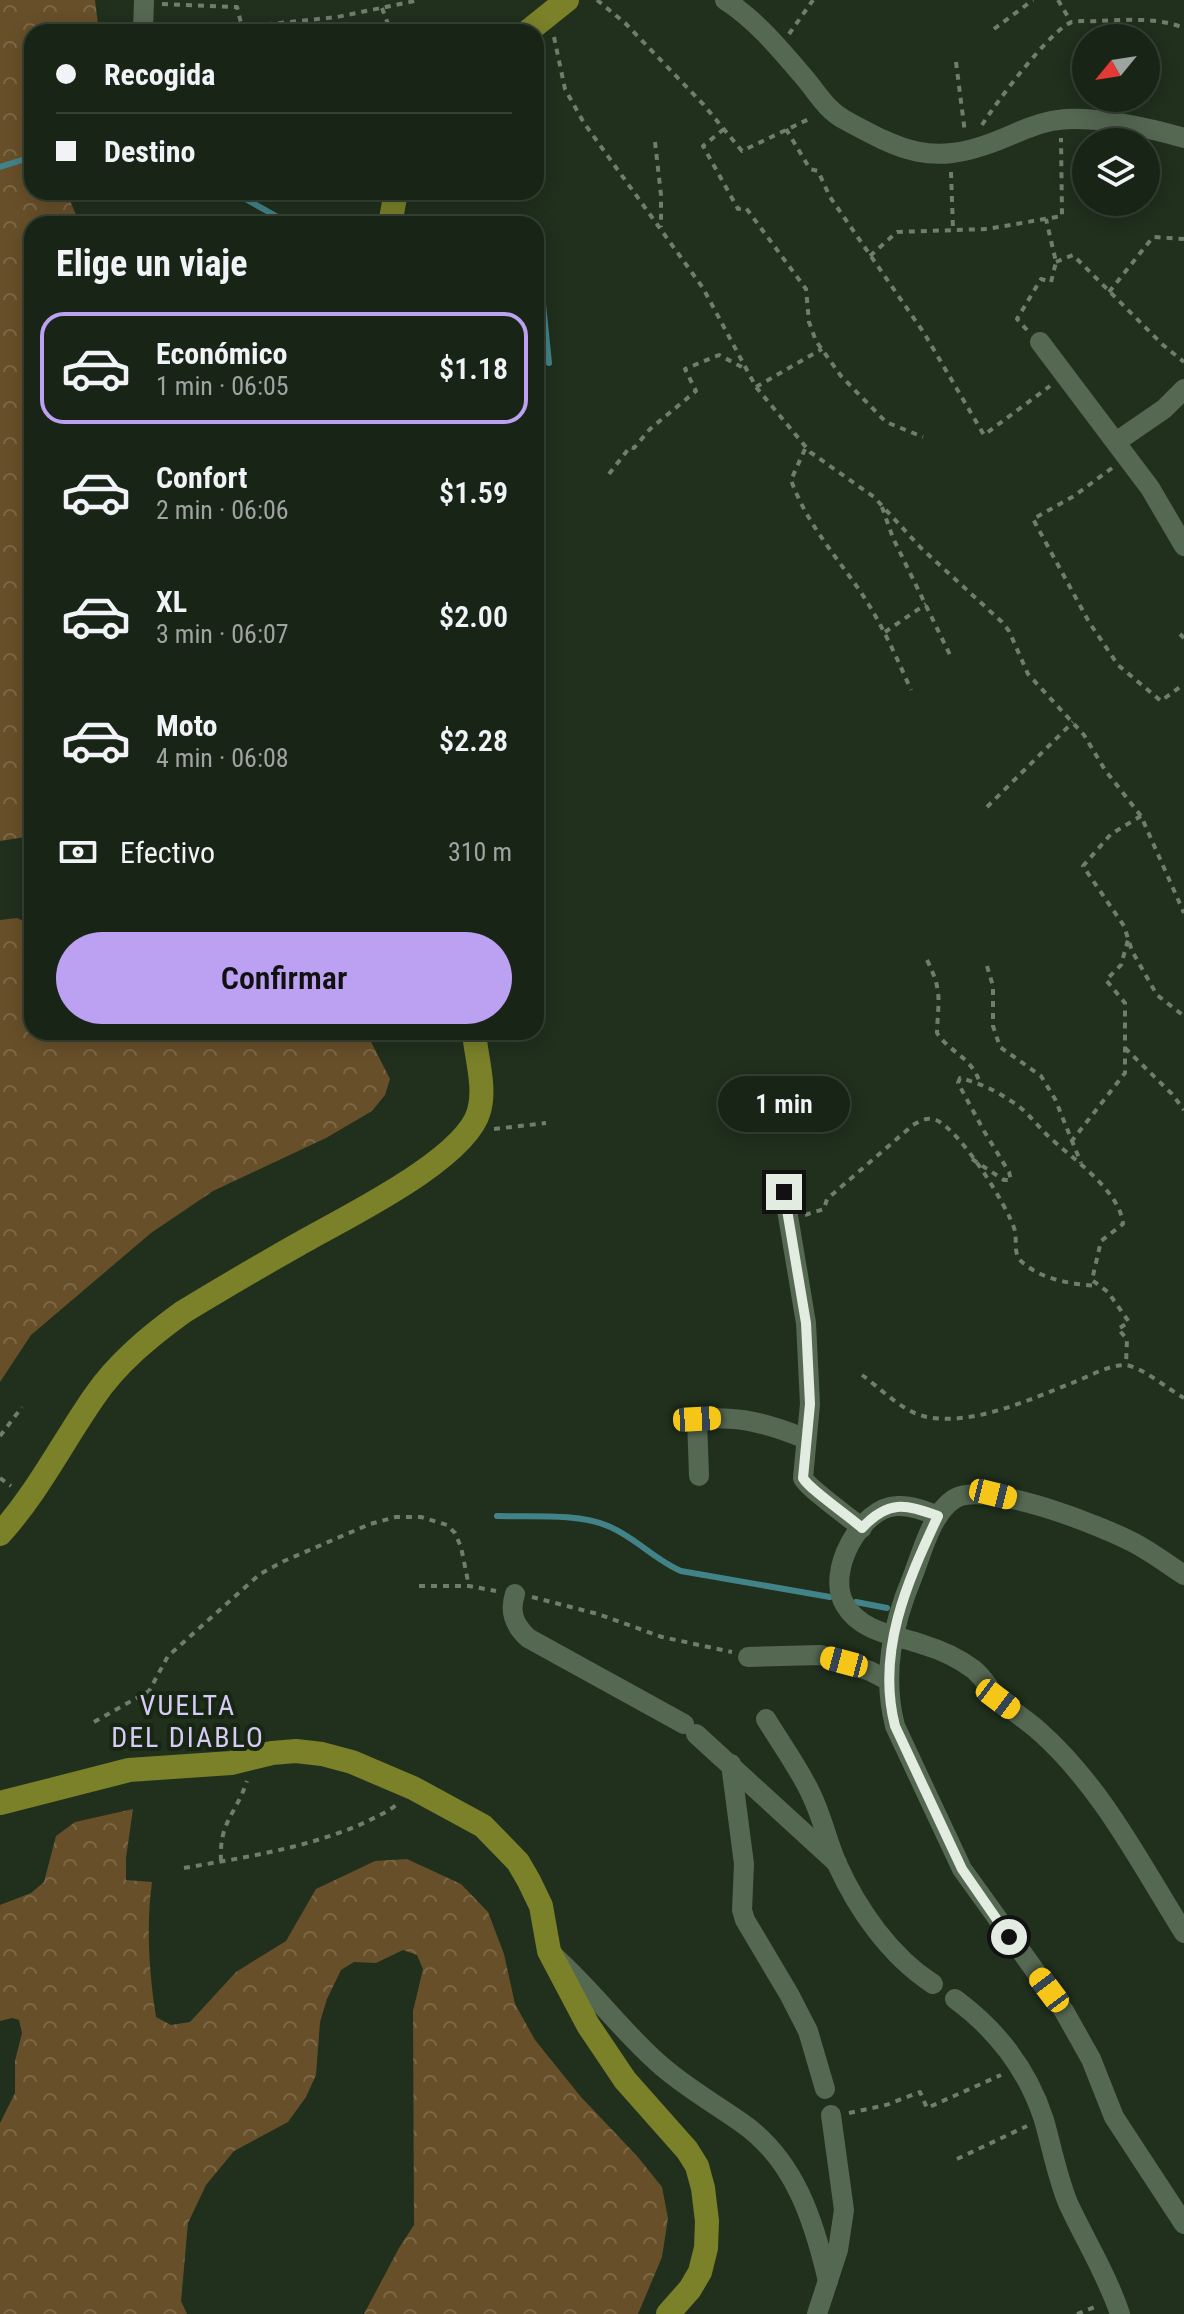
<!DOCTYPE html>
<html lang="es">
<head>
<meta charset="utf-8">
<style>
	body { margin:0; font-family:"Roboto Condensed",sans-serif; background:#253023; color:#f1f3f6; height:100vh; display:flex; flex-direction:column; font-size:30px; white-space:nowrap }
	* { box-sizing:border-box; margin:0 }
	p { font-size:26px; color:#9fa4a1 }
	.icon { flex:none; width:44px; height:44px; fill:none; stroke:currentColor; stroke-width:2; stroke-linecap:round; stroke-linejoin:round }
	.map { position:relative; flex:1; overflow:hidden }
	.sheet { position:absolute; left:24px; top:216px; width:520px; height:824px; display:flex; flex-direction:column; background:#182416; border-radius:24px; box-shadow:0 4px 20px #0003,0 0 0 2px #364135 }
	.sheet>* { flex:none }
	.hud { position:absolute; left:24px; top:24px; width:520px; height:176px; border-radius:24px; box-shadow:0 4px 20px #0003,0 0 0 2px #364135; display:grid; align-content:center; height:176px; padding:0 32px; background:#182416 }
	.needle { width:52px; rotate:240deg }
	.fabs { position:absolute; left:1072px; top:24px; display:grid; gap:16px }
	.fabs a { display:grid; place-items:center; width:88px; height:88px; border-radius:50%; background:#182416; box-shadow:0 4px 20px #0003,0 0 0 2px #364135; font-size:40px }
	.end { position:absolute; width:36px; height:36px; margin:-18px; border:10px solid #e2ece0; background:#111; box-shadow:0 0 0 4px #111 }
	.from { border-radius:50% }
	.bubble { position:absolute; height:56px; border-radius:28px; background:#182416; box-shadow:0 4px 20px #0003,0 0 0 2px #364135; font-size:26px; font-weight:600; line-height:56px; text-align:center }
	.car { position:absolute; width:24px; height:48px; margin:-24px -12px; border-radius:10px; box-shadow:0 0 6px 2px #0007; background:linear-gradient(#f5c518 24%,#345 0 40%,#f5c518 0 76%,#345 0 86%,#f5c518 0) }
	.hud b { display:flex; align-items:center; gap:28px; height:76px; font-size:30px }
	.hud b+b { border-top:2px solid #364135 }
	.hud i { width:20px; height:20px; background:#f1f3f6 }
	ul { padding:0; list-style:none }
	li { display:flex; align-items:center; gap:24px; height:112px; margin:0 16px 12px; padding:0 16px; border:4px solid transparent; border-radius:24px }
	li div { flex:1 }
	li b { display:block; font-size:30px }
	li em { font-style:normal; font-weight:600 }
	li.selected { border-color:#bca0f2 }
	li>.icon { width:72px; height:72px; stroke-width:1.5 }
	h2 { padding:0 32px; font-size:36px; line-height:96px }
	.pay { display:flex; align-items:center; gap:20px; height:88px; padding:0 32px; font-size:30px }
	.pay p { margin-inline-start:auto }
	.primary-button { display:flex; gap:16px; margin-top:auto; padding:16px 32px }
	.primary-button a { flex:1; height:92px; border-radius:48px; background:#bca0f2; color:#111; font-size:32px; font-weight:600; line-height:92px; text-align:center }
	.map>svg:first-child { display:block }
</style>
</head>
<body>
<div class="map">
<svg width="1184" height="2314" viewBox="0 0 1184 2314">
	<defs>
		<pattern id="forest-crowns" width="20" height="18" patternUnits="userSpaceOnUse" patternTransform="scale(2)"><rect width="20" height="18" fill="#674f29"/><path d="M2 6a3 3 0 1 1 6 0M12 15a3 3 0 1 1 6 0" fill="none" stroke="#7c6848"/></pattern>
	</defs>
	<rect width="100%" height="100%" fill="#20301d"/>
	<g fill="url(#forest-crowns)">
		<path d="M0,0H95L99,32H32V192H73L71,203L80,224H32V836L0,841Z"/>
		<path d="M17,918L32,925V1032H366L390,1079L385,1095L372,1111L326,1138L213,1191L151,1233L31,1335L0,1382V920Z"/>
		<path d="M133,1809L126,1858V1880L152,1882C146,1926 149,1973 156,2017L171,2025L190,2022L236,1972L286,1941L316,1889L375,1861L407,1859L461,1884L488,1912L504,1954L515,2004L535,2040L581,2097L637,2156L662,2187L668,2218L662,2257L638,2314H364L399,2248L414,2225L413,2011L423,1969L417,1955L403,1950L376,1963L354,1962L341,1970L327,1999L320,2022L316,2075L306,2097L288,2122L234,2151L206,2185L188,2223L181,2301L187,2314H0V2123L15,2093V2061L22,2033L19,2020L12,2018L0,2021V1905L31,1893L44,1882L56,1836L75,1822Z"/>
	</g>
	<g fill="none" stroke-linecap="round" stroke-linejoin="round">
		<g stroke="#428389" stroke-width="6">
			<path d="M0,167L32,157"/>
			<path d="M233,192L290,224"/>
			<path d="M536,293L543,304L549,363"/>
			<path d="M497,1516C530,1517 578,1513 608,1526C635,1537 655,1560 681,1571L830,1597"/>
			<path d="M856,1602L887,1608"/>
		</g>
		<g stroke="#6f7d6c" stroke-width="4" stroke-dasharray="6 6" stroke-linecap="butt">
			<path d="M597,0L625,23L703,104L742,151L811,118"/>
			<path d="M1058,0L1071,22"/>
			<path d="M162,4L237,7L242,27L337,17L415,1"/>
			<path d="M382,8L391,32"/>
			<path d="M994,29L1033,0"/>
			<path d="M789,34L813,0"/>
			<path d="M554,37L565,89L584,123L703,288L756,387L810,452L874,497L921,548L1002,622L1009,631L1028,674L1084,735L1105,770L1141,816L1184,913"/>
			<path d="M956,62L965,133"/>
			<path d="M982,125C995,104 1051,29 1072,22C1080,20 1090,22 1097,21C1126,20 1157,17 1184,28"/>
			<path d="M724,129L703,146L738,209L746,208L806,289L809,322L816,341L841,376L886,422L923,437"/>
			<path d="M786,129L810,169L818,171L830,197L924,333L984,435L1050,386"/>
			<path d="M655,142L661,195V227"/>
			<path d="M951,172L953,229"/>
			<path d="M870,256L897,232L987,229L1062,216L1061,138"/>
			<path d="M1056,262L1073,255L1163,345L1184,362"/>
			<path d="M1109,292L1153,237L1184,239"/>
			<path d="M1027,330L1017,319L1041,279L1051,282L1056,262L1046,219"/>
			<path d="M756,387L822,349"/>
			<path d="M805,449L791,480C806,522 835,555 860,591C881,622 896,656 911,690"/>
			<path d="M1112,468L1074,496L1033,519L1089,622L1118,665L1161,701L1184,684"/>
			<path d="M609,474L630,447L634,448L650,429L696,391L685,369L719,355L742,367"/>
			<path d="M882,507L893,538L952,659"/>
			<path d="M885,632L926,604"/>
			<path d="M1180,634L1184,638"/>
			<path d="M987,807L1073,722"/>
			<path d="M1141,816L1111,834L1083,866L1124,926L1132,951L1157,995L1184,1016"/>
			<path d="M927,960C943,992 938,1000 937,1033C951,1054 971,1056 980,1083"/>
			<path d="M987,966L993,986V1026L1000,1047L1041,1076L1055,1099L1081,1163"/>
			<path d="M1125,1048L1172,1094L1184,1110"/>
			<path d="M494,1129L546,1123"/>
			<path d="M1071,1142L1125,1073V1003L1106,980L1121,965L1128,940"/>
			<path d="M972,1159L1004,1180H1011L1009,1172L984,1131L958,1083L960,1078C979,1083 995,1090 1011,1101C1026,1110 1035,1123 1047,1135C1070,1157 1120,1190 1123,1224L1101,1241L1092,1280L1108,1292L1129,1322L1118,1329L1127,1339L1126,1365"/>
			<path d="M805,1215L824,1209L827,1199L913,1125C922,1120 927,1117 936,1120C960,1130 1008,1206 1015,1231C1017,1241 1013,1253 1021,1261C1041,1280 1072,1284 1097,1286"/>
			<path d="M862,1375C880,1388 901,1410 923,1416C969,1428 1031,1399 1072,1383C1088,1377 1108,1365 1125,1365C1141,1366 1169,1390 1184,1398"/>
			<path d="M0,1436L22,1407"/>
			<path d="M0,1478L11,1486"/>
			<path d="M419,1586H469L496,1591"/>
			<path d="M532,1597L598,1614L662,1637L732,1652"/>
			<path d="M94,1722L149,1691L168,1656L260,1574L284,1561L370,1524L396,1517H421L447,1525L455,1533L461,1547L469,1586"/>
			<path d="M221,1861C219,1822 235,1816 247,1781"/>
			<path d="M184,1868C246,1857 308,1848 366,1822C377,1816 389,1812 398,1803"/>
			<path d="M849,2113L886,2105L920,2092L927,2108L1001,2075"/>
			<path d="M957,2159L1027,2126"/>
			<path d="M1077,2314L1097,2306"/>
		</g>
		<g stroke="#556852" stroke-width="20">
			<path d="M725,0C755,19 780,49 803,76C817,92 826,110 845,120C902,151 931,166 994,142C1015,134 1035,123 1058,120C1092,115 1150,128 1184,138"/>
			<path d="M143,32L144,0"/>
			<path d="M1040,342L1150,488L1184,546"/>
			<path d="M1116,442L1164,409L1184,389"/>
			<path d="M784,1192L806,1323L810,1404L803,1478C808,1488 850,1518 862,1528"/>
			<path d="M699,1476L697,1419C740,1416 767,1423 806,1439"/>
			<path d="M938,1516C926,1511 911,1505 897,1506C861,1507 825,1572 845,1605C862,1633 896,1635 924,1645C941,1650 958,1658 973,1669C985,1678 990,1692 1001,1701C1013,1712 1027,1720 1039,1731C1102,1787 1140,1863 1184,1933"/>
			<path d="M1184,1575C1169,1565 1154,1554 1138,1545C1106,1527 985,1479 954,1499C931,1514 922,1553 912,1578C892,1626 882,1675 895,1726L962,1869L1064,2011L1091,2059L1114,2117L1184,2224"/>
			<path d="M515,1594C509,1612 514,1625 528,1638L684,1724"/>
			<path d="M748,1657L821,1655L870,1671L889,1681"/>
			<path d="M766,1719C781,1744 799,1768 811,1794C822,1816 827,1841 837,1864C858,1910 890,1956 933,1984"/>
			<path d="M696,1734L837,1863"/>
			<path d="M731,1764L744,1864L742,1910L745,1920L789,1994L808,2031L825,2089"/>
			<path d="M555,1957C592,1990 620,2029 657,2062C683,2086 714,2103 742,2123C795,2160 814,2221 828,2281"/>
			<path d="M955,1999C997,2030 1028,2070 1044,2120C1052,2148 1057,2176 1068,2203C1085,2240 1107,2275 1120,2314"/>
			<path d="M817,2314L838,2250L844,2210L831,2115"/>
		</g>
		<g stroke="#7a8129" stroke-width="24">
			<path d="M527,32L567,0"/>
			<path d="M390,224L396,192"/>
			<path d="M0,1534C38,1492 62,1443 94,1397C117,1363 150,1336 183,1312C221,1289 260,1266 299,1244C342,1219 466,1160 479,1111C486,1087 476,1057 474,1032"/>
			<path d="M0,1803L129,1770L231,1763L272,1753L296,1751L322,1754L352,1762L413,1788L483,1826L518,1862L529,1881L541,1906L549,1951L588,2025L625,2080L687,2150L697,2166L703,2188L707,2221L706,2248L700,2272L690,2289L668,2314"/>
		</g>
	</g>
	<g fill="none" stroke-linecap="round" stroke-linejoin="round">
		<path stroke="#e2ece0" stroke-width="10" d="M784,1192L806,1323L810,1404L803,1478C809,1489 850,1517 862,1528C888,1500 905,1504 938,1516C907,1582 876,1652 895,1726L962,1869L1009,1937"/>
	</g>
	<g text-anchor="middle" stroke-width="8" stroke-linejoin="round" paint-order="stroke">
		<g font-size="28" letter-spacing="2" fill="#d7cbf6" stroke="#162613">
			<text x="188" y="1715">VUELTA<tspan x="188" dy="32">DEL DIABLO</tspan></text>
		</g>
	</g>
</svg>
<div class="fabs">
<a><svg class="needle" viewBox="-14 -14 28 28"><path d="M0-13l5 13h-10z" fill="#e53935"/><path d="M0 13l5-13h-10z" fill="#9fa4a1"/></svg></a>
<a><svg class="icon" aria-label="layers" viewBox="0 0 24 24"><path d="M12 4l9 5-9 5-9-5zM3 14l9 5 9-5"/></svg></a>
</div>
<i class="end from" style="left:1009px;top:1937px"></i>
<i class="end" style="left:784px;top:1192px"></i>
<div class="bubble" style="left:718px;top:1076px;width:132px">1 min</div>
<i class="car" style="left:697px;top:1419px;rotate:87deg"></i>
<i class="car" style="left:993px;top:1494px;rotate:104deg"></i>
<i class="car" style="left:844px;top:1662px;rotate:285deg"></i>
<i class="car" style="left:998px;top:1699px;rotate:127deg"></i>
<i class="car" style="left:1049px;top:1990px;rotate:323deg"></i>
<div class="hud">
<b><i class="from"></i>Recogida</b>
<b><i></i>Destino</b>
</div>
<section class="sheet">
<h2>Elige un viaje</h2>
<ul>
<li class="selected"><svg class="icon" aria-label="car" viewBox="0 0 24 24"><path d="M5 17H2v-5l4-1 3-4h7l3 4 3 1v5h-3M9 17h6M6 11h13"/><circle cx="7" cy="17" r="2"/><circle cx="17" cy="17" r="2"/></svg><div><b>Económico</b><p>1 min · 06:05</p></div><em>$1.18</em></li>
<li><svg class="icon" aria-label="car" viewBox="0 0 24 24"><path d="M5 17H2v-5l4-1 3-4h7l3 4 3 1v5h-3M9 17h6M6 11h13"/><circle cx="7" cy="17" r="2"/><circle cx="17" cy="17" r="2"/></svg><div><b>Confort</b><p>2 min · 06:06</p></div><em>$1.59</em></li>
<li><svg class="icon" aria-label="car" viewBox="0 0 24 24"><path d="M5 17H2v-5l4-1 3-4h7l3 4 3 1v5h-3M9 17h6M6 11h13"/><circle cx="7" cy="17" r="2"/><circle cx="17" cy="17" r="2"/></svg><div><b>XL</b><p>3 min · 06:07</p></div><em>$2.00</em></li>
<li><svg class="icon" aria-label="car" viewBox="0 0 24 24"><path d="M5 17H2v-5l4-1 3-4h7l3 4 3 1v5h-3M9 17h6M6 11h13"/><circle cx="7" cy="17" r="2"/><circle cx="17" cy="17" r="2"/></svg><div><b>Moto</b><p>4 min · 06:08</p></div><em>$2.28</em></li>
</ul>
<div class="pay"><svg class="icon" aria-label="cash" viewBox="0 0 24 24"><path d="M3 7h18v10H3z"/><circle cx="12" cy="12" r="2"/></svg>Efectivo<p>310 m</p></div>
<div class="primary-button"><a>Confirmar</a></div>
</section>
</div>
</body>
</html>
